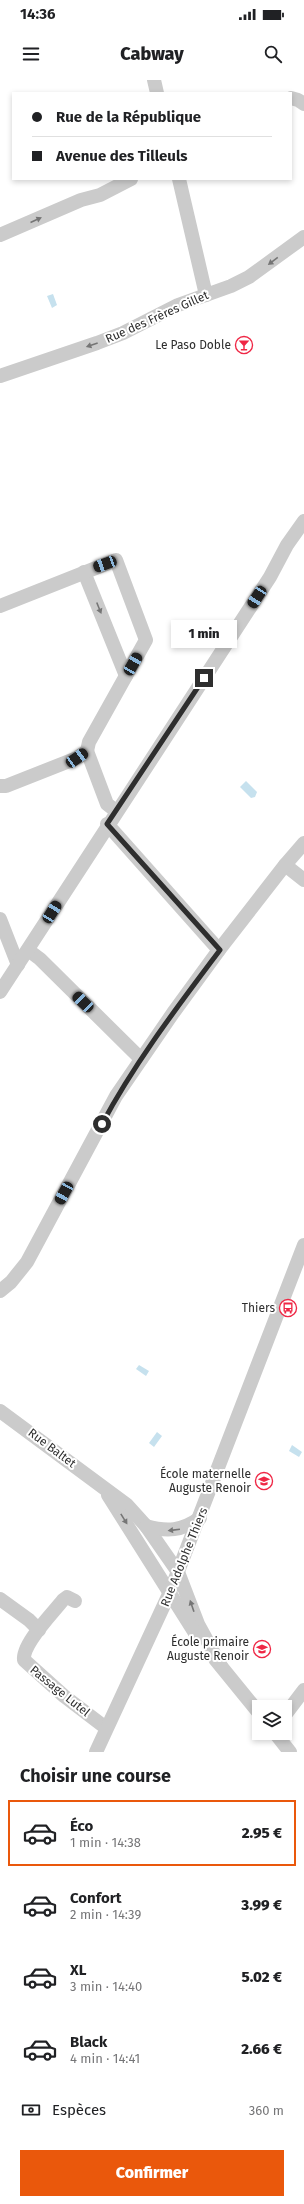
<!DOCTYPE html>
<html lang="fr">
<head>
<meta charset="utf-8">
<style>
	body { margin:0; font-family:"Fira Sans",sans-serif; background:#f2f2f2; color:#202124; height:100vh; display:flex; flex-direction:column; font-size:15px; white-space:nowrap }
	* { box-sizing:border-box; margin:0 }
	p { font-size:13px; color:#757577 }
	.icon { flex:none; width:22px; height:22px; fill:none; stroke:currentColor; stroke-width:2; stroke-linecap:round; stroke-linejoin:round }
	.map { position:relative; height:1672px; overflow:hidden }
	.details { display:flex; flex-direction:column; background:#fff; flex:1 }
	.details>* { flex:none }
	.top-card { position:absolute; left:12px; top:12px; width:280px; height:88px; border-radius:0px; box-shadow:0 2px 6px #0003; display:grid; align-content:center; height:88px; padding:0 20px; background:#fff }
	.controls { position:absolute; left:252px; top:1620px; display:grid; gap:8px }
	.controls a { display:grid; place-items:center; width:40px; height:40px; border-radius:0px; background:#fff; box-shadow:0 2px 6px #0003; font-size:20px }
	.end { position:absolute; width:18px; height:18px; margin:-9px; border:5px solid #2e2e2e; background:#fff; box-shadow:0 0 0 2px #fff }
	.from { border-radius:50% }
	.bubble { position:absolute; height:28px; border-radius:0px; background:#fff; box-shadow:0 2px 6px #0003; font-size:13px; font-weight:800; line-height:28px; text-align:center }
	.car { position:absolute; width:12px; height:24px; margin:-12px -6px; border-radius:5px; box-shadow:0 0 3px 1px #0007; background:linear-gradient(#222 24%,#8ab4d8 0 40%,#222 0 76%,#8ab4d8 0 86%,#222 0) }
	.top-card b { display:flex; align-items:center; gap:14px; height:38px; font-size:15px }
	.top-card b+b { border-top:1px solid #e0e0e0 }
	.top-card i { width:10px; height:10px; background:#202124 }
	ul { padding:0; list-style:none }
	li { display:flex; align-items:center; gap:12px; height:66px; margin:0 8px 6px; padding:0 12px; border:2px solid transparent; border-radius:0px }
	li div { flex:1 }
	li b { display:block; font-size:15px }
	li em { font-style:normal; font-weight:800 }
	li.selected { border-color:#ea580c }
	li>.icon { width:36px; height:36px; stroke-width:1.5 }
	h2 { padding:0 20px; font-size:18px; line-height:48px }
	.pay { display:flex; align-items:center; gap:10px; height:44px; padding:0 20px; font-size:15px }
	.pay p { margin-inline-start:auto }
	.button { display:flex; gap:8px; margin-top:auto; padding:8px 20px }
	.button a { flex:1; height:46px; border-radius:0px; background:#ea580c; color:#fff; font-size:16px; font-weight:800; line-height:46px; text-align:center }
	.status { display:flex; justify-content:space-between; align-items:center; height:28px; padding:0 20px; background:#fff; direction:ltr }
	.status svg { height:11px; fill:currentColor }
	header { display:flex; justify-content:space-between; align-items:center; height:52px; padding:0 20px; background:#fff; font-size:18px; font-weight:800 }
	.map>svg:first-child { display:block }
</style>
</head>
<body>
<div class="status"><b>14:36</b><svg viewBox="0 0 49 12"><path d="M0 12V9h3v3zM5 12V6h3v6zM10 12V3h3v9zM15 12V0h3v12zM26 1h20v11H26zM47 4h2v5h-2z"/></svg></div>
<header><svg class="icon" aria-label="menu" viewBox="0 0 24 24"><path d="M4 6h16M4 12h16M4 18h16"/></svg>Cabway<svg class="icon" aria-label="search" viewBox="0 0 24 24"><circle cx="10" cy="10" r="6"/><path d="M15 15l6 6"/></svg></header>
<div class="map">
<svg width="304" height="1672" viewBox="0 0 304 1672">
	<rect width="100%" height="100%" fill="#fff"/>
	<g fill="#c6e1ee">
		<path d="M53,214L57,225L52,228L47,216Z"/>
		<path d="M246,701L257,712L255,717L251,718L240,707Z"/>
		<path d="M139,1285L149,1291L146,1296L136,1289Z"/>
		<path d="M157,1352L162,1356L154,1367L149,1363Z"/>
		<path d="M292,1365L302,1372L299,1377L289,1371Z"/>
	</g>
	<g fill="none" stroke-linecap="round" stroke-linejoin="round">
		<g stroke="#cbcbcb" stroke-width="14">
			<path d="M154,0L157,13"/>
			<path d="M291,18L298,20L304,24"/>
			<path d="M179,99L206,215"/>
			<path d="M0,155L81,120L100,115L131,99"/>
			<path d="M0,296L97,263L123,253L178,225L231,206L249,197L304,157"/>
			<path d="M84,492L126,596"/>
			<path d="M0,526L116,480L146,560L89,662L87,671L77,678L6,706H0"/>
			<path d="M87,671L107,724L116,731"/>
			<path d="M107,744L219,870"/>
			<path d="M285,785L304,800"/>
			<path d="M0,839L18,885"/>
			<path d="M28,870L40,879L141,979"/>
			<path d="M0,912L270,497L287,465L304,441"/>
			<path d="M0,1211L11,1202L27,1182L116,1016L173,933L219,870L285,785L304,763"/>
			<path d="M0,1331L127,1425L146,1446L178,1492L198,1544L221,1586"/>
			<path d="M108,1415L195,1553"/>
			<path d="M146,1446C167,1452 182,1451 200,1438"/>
			<path d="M0,1519L29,1540L39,1550"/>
			<path d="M75,1521L67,1517L63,1520C52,1534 22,1564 24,1580L64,1616L106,1648"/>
			<path d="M215,1579L259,1633"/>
			<path d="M285,1635L304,1610"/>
			<path d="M275,1653L290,1672"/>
			<path d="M96,1672L170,1512L304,1165"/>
		</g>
	</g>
	<defs><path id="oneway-solid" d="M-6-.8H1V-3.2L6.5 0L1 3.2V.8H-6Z"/></defs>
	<g fill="#757575">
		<use href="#oneway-solid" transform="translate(36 140) rotate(-24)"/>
		<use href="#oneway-solid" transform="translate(273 181) rotate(143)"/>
		<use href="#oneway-solid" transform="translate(92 265) rotate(161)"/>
		<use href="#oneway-solid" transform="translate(99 528) rotate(68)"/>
		<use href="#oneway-solid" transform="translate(124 1439) rotate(58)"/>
		<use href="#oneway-solid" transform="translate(174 1450) rotate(173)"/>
		<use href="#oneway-solid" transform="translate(192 1526) rotate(-109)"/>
	</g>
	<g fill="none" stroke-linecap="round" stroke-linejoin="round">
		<path stroke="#2e2e2e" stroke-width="5" d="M102,1044C135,982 178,926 220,870L107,744L204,598"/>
	</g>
	<defs>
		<g id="bar-ring" transform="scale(0.9)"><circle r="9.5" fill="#fff" stroke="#ef2745" stroke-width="1.5"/><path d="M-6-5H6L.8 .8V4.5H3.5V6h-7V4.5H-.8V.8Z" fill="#ef2745"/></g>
		<g id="bus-ring" transform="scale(0.9)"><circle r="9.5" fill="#fff" stroke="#ef2745" stroke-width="1.5"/><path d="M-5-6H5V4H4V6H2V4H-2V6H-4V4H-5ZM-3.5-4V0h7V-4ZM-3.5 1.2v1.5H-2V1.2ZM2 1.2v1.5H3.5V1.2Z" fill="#ef2745"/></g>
		<g id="school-ring" transform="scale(0.9)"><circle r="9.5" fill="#fff" stroke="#ef2745" stroke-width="1.5"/><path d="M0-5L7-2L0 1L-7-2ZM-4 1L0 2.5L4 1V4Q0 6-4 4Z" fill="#ef2745"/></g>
	</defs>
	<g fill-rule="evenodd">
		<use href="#bar-ring" x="244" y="265"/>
		<use href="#bus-ring" x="288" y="1228"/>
		<use href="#school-ring" x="264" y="1401"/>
		<use href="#school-ring" x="262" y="1569"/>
	</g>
	<g text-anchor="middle" stroke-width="4" stroke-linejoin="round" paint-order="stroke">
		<g font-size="12" fill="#2e2e2e" stroke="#fff">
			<text transform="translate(157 237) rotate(-24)" y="4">Rue des Frères Gillet</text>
			<text transform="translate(52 1368) rotate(37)" y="4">Rue Baltet</text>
			<text transform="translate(184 1477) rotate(-68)" y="4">Rue Adolphe Thiers</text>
			<text transform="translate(60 1611) rotate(39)" y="4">Passage Lutel</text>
		</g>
		<g font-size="12" fill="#2e2e2e" stroke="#fff" text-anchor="end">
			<text x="231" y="269">Le Paso Doble</text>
			<text x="275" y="1232">Thiers</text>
			<text x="251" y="1398">École maternelle<tspan x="251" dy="14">Auguste Renoir</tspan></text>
			<text x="249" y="1566">École primaire<tspan x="249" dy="14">Auguste Renoir</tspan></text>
		</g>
	</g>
</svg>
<div class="controls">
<a><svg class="icon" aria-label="layers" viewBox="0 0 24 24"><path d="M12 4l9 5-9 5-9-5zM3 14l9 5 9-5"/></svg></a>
</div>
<i class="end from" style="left:102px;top:1044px"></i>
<i class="end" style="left:204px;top:598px"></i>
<div class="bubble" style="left:171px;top:540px;width:66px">1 min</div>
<i class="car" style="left:105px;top:484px;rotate:250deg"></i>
<i class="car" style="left:257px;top:517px;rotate:213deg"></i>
<i class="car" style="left:133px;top:584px;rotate:30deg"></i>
<i class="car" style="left:77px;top:678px;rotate:55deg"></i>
<i class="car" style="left:52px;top:832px;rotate:32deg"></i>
<i class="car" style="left:83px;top:922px;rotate:314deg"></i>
<i class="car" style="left:64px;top:1113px;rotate:209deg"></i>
<div class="top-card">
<b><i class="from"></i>Rue de la République</b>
<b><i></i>Avenue des Tilleuls</b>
</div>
</div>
<section class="details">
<h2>Choisir une course</h2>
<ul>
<li class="selected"><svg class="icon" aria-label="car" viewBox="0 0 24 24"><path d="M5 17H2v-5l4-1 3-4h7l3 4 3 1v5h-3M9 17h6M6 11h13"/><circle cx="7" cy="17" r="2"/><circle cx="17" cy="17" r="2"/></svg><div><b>Éco</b><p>1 min · 14:38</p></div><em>2.95 €</em></li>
<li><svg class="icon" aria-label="car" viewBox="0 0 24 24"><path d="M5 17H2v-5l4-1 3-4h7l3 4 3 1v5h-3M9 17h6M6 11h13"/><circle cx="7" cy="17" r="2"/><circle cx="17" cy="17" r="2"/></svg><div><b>Confort</b><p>2 min · 14:39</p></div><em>3.99 €</em></li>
<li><svg class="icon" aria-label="car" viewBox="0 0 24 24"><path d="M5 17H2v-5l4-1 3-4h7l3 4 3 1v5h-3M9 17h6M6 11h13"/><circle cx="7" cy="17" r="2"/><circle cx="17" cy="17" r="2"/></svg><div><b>XL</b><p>3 min · 14:40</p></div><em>5.02 €</em></li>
<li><svg class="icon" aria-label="car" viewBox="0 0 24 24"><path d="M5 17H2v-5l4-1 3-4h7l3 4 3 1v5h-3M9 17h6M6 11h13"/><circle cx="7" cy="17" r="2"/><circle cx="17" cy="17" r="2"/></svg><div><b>Black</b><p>4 min · 14:41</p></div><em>2.66 €</em></li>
</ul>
<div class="pay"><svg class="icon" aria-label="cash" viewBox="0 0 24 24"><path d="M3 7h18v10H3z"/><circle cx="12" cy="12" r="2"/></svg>Espèces<p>360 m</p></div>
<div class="button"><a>Confirmer</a></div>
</section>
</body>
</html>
